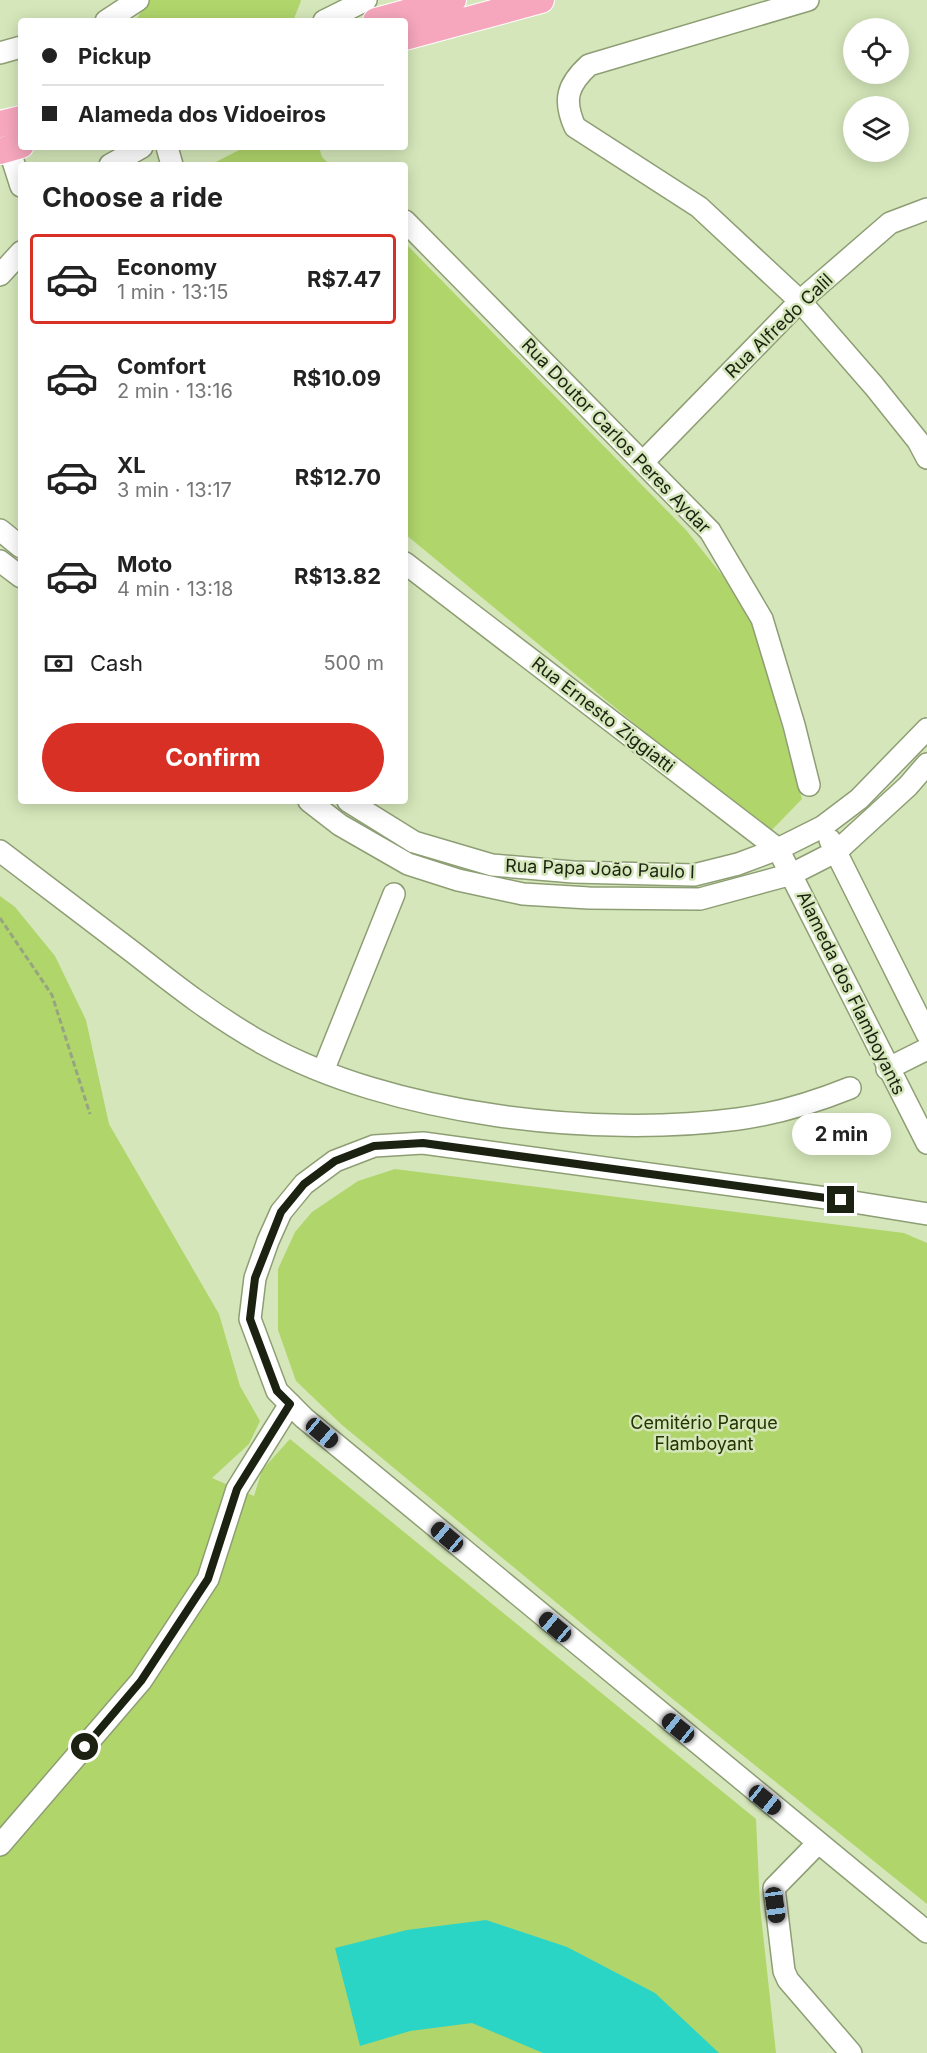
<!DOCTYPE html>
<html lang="en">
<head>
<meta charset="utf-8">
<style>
	body { margin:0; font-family:Inter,sans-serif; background:#f2f2f2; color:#222; height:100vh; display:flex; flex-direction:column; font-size:22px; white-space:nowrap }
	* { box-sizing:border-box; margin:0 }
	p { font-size:20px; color:#767676 }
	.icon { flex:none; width:33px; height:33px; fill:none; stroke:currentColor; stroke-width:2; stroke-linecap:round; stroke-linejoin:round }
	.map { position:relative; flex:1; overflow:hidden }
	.panel { position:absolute; left:18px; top:162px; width:390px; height:642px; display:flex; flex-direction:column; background:#fff; border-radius:6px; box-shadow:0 3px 15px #0003 }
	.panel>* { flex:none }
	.guide { position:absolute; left:18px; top:18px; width:390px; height:132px; border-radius:6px; box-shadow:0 3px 15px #0003; display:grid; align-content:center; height:132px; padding:0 24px; background:#fff }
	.tools { position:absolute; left:843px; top:18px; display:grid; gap:12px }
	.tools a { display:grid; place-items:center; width:66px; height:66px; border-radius:50%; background:#fff; box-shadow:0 3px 15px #0003; font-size:30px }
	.end { position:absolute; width:27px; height:27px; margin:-14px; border:8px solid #1c2211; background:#fff; box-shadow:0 0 0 3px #fff }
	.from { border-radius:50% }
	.bubble { position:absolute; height:42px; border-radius:21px; background:#fff; box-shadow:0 3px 15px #0003; font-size:20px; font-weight:700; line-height:42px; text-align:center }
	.car { position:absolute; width:18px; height:36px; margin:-18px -9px; border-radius:8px; box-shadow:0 0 4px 2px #0007; background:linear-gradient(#222 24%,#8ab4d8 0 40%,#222 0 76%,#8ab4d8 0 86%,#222 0) }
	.guide b { display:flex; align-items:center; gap:21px; height:57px; font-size:22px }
	.guide b+b { border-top:2px solid #e0e0e0 }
	.guide i { width:15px; height:15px; background:#222 }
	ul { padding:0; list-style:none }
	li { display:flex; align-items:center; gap:18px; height:90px; margin:0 12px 9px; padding:0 12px; border:3px solid transparent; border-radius:6px }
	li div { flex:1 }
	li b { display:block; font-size:22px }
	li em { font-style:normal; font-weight:700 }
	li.selected { border-color:#d93025 }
	li>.icon { width:54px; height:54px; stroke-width:1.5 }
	h2 { padding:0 24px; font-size:27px; line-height:72px }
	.pay { display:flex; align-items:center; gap:15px; height:66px; padding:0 24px; font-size:22px }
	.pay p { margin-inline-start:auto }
	.primary-button { display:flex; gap:12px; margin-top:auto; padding:12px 24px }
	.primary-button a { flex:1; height:69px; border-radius:36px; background:#d93025; color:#fff; font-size:24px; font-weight:700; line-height:69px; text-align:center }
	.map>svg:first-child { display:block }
</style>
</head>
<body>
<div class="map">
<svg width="927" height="2053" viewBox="0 0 927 2053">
	<rect width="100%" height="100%" fill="#d5e7ba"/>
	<g fill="#b0d56b">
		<path d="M150,0H300L301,1L293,21H131L137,18Z"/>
		<path d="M245,147H319L322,157L330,165H210Z"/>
		<path d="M405,243L686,530L749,609L802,799L768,834L405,534Z"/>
		<path d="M0,896L15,907L55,956L86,1020L109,1124L219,1314L240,1386L260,1421L249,1444L212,1478L254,1496L262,1470L290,1439L756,1819L760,1906L776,2053H0Z"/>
		<path d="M395,1169L904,1233L927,1243V1904L669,1696L342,1425L296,1381L278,1330V1269L295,1232L312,1212L358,1181Z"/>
	</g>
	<path fill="#2ad5c6" d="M486,1920L567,1947L655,1993L719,2053H543L472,2023L410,2031L360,2046L335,1948L407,1930Z"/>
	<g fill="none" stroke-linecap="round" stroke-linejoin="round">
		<g stroke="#8e9e74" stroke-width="24">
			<g id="minor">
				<path d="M808,0L589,65C567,85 563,100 575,127L699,207L800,301L874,386L918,441L927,458"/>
				<path d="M106,21L138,0"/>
				<path d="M324,21L366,0"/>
				<path d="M0,53L21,47"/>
				<path d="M0,142L13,161L21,186"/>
				<path d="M167,147L172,165"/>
				<path d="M110,165L142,147"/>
				<path d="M405,221L710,531L762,619L794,725L809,785"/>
				<path d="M0,275L21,252"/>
				<path d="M644,461L800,301L890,223L927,209"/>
				<path d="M0,530L21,547"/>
				<path d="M0,561L21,577"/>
				<path d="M405,563L778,849L927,1143"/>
				<path d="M309,801L340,825L408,864L458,880L523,894L589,898L700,899L792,874L837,851L908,786L927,764"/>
				<path d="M348,801L414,842L492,865L573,872L694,875L738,864L778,849L822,827L859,799L927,729"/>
				<path d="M830,840L927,1034"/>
				<path d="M0,851C45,885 89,919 134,953C176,986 217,1018 264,1044C390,1115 596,1138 738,1119C776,1114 815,1102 850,1088"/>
				<path d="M887,1069L927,1049"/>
				<path d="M323,1071L394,894"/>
				<path d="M927,1214L841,1200L423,1143L374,1146L335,1161L304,1184L281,1212L268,1241L255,1278L250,1319L277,1391L304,1418L927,1932"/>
				<path d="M818,1843L774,1888L784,1971L788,1980L851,2053"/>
				<path d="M0,1845L141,1681L208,1579L237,1489L290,1404"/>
			</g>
		</g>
		<g stroke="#fff" stroke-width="28">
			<g id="major">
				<path d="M376,21L453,0"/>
				<path d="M405,37L541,0"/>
				<path d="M0,124L21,119"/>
				<path d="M0,151L21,145"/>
			</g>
		</g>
		<path stroke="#97a481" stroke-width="3" stroke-dasharray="6 3" stroke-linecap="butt" d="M0,918L52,995L90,1114"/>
		<use href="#minor" stroke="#fff" stroke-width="21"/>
		<use href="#major" stroke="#f6a7bd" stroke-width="26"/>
	</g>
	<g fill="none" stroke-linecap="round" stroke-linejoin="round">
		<path stroke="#1c2211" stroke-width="8" d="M85,1747L141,1681L208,1579L237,1489L290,1404L277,1391L250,1319L255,1278L281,1212L304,1184L335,1161L374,1146L423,1143L841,1200"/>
	</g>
	<g text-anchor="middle" stroke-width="5" stroke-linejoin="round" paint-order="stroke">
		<g font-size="18" fill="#1c2211" stroke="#d5e7ba">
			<text transform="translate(779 326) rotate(-44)" y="6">Rua Alfredo Calil</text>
			<text transform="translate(616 436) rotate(46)" y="6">Rua Doutor Carlos Peres Aydar</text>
			<text transform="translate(603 715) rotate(38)" y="6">Rua Ernesto Ziggiatti</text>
			<text transform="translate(600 869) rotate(2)" y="6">Rua Papa João Paulo I</text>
			<text transform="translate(851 993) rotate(64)" y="6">Alameda dos Flamboyants</text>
		</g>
		<g font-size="18" fill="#243400" stroke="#d5e7ba">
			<text x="704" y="1429">Cemitério Parque<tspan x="704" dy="21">Flamboyant</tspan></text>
		</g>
	</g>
</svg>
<div class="tools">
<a><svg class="icon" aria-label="locate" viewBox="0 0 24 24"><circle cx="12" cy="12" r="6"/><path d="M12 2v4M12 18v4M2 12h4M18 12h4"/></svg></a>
<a><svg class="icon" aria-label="layers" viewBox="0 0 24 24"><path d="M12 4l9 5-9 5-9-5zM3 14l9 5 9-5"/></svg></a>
</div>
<i class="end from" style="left:85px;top:1747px"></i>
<i class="end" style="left:841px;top:1200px"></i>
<div class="bubble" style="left:792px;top:1113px;width:99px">2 min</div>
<i class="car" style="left:322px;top:1433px;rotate:130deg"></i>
<i class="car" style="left:447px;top:1537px;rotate:310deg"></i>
<i class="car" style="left:555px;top:1627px;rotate:310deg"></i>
<i class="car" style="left:678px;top:1728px;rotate:309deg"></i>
<i class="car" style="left:765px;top:1800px;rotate:129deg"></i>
<i class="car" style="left:775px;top:1905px;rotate:172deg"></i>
<div class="guide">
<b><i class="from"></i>Pickup</b>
<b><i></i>Alameda dos Vidoeiros</b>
</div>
<section class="panel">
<h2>Choose a ride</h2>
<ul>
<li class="selected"><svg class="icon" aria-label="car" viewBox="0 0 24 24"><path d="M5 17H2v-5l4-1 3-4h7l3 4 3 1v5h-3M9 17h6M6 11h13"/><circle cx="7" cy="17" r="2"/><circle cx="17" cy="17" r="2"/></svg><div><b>Economy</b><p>1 min · 13:15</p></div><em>R$7.47</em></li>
<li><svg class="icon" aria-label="car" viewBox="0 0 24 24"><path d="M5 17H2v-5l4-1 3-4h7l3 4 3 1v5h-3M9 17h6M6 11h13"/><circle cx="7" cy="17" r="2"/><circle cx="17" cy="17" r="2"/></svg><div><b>Comfort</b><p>2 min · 13:16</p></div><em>R$10.09</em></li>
<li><svg class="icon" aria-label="car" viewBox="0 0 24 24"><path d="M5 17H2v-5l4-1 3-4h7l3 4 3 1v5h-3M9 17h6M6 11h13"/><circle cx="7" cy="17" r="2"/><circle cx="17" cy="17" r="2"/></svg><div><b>XL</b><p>3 min · 13:17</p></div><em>R$12.70</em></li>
<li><svg class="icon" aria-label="car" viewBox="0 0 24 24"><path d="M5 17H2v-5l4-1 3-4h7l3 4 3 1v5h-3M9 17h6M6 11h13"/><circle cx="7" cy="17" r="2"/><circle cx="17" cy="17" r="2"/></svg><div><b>Moto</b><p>4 min · 13:18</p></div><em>R$13.82</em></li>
</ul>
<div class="pay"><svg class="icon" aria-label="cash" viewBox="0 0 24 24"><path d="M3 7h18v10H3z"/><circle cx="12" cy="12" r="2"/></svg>Cash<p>500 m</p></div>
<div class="primary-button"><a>Confirm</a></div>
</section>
</div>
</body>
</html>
